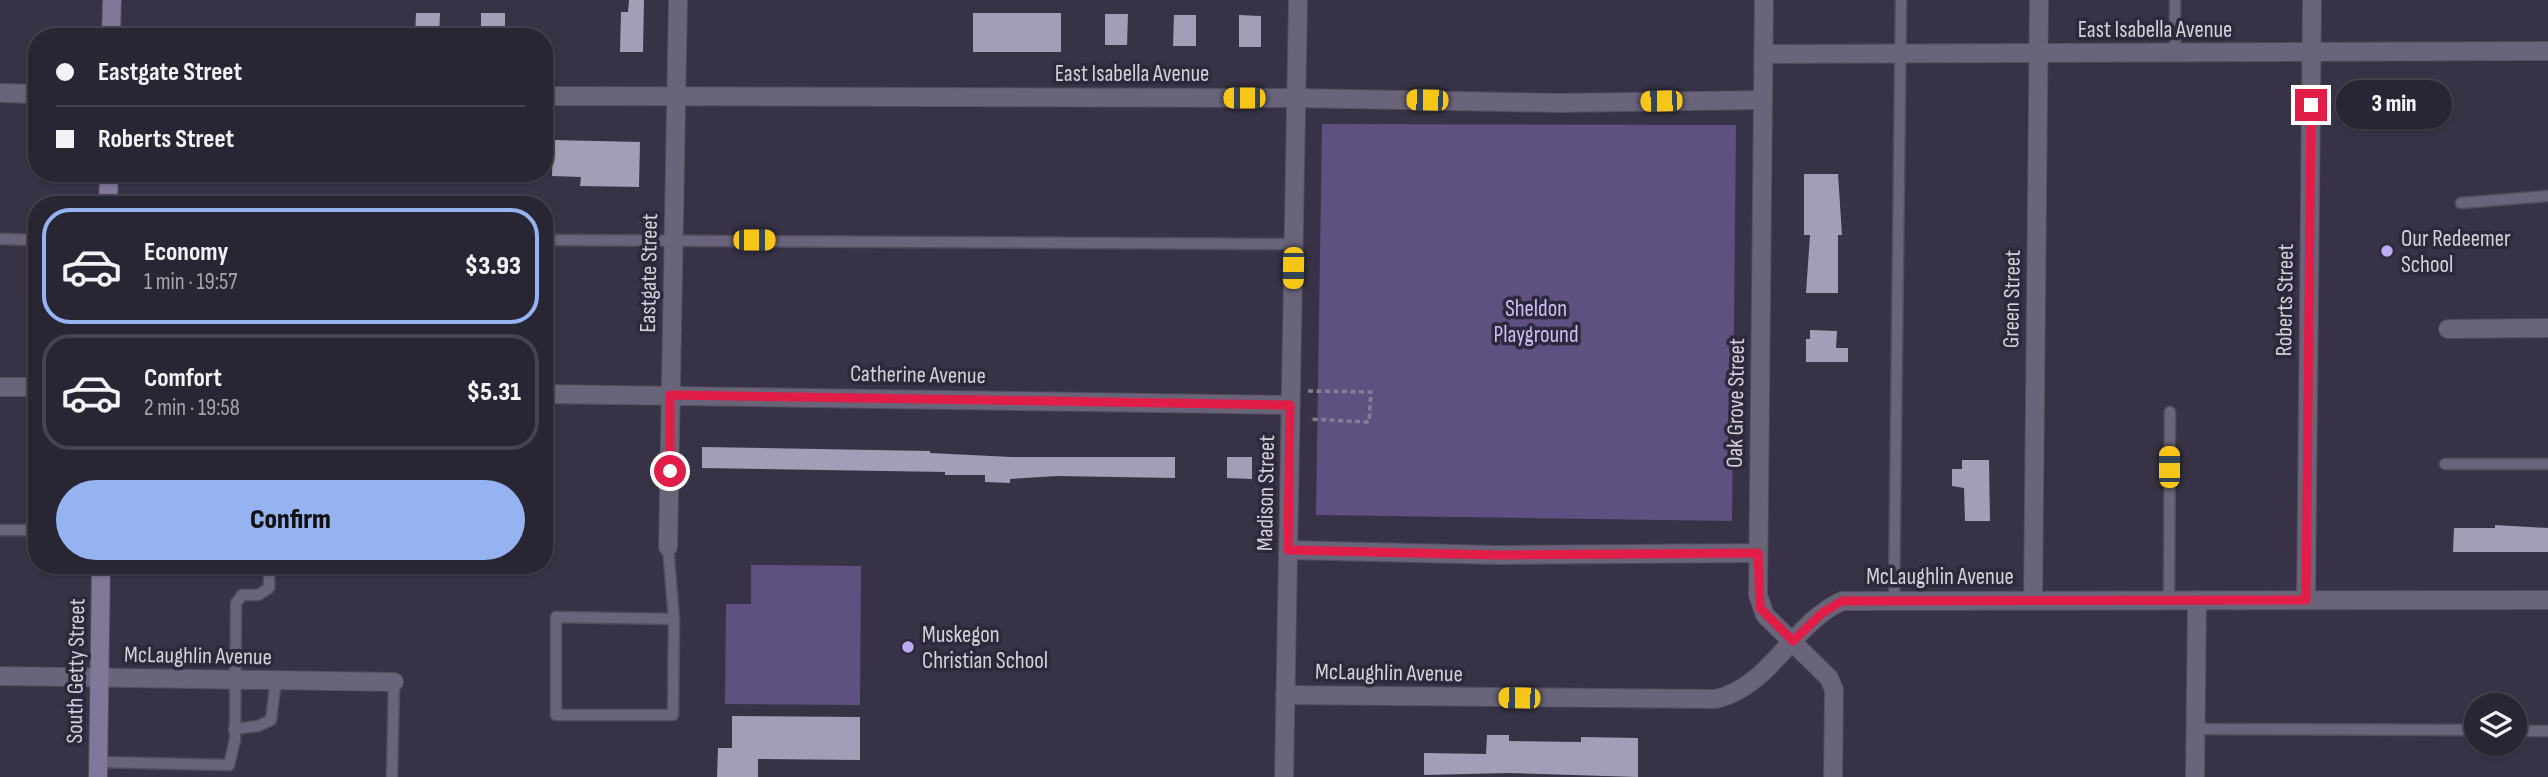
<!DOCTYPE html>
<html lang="en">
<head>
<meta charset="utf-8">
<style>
	body { margin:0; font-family:"Sofia Sans Condensed",sans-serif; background:#312e3c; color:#f1f3f6; height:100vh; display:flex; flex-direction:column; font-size:26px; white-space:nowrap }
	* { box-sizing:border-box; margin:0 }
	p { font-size:23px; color:#a5a5ac }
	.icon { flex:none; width:38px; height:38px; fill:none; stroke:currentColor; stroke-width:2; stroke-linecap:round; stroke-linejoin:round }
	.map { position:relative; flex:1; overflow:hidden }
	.details { position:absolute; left:28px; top:196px; width:525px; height:378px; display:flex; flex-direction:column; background:#292634; border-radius:28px; box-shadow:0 2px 5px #0004,0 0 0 2px #45434f }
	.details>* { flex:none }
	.hud { position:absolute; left:28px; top:28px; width:525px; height:154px; border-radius:28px; box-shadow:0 2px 5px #0004,0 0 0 2px #45434f; display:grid; align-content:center; height:154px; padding:0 28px; background:#292634 }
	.tools { position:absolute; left:2464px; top:693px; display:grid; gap:14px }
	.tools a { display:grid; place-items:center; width:63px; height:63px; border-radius:50%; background:#292634; box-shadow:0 2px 5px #0004,0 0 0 2px #45434f; font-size:35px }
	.end { position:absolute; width:32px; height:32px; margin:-16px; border:9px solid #e11d48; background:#fff; box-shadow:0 0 0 4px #fff }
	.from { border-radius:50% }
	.bubble { position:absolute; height:49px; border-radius:24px; background:#292634; box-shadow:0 2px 5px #0004,0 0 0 2px #45434f; font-size:23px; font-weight:800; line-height:49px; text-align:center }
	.car { position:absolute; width:21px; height:42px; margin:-21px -10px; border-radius:9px; box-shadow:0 0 5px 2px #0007; background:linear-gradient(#f5c518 24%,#345 0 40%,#f5c518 0 76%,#345 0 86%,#f5c518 0) }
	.hud b { display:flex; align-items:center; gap:24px; height:66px; font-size:26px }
	.hud b+b { border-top:2px solid #45434f }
	.hud i { width:18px; height:18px; background:#f1f3f6 }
	ul { padding:12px 0 0; list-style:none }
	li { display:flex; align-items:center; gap:21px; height:116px; margin:0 14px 10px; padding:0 14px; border:4px solid #45434f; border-radius:28px }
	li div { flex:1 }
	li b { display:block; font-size:26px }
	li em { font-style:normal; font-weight:800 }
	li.active { border-color:#95b2f1 }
	li>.icon { width:63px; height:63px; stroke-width:1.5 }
	.cta { display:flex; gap:14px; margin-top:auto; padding:14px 28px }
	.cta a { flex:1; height:80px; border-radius:42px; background:#95b2f1; color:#111; font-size:28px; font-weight:800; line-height:80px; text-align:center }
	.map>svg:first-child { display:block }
</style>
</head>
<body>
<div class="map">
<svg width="2548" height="777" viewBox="0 0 2548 777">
	<rect width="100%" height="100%" fill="#373245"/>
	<g fill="#5f5082">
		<path d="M1322,124L1736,125L1732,521L1316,515Z"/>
		<path d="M751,565L861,566L860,705L725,704L726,604H751Z"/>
	</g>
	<g fill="#a39eb5">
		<path d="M629,0H644L643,52H620L621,12H628Z"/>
		<path d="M416,13H440L439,37H415Z"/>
		<rect x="481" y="13" width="24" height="24"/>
		<rect x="973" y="13" width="88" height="39"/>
		<path d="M1105,14H1128L1127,45H1105Z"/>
		<path d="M1174,15H1196V46H1173Z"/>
		<path d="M1239,15L1261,16V47H1239Z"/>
		<path d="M553,140L640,142L639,187L580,186L581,177L552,176Z"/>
		<path d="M1804,174H1838L1842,235H1838V293H1806L1810,235H1804Z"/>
		<path d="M1810,330L1837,331L1836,348H1848V362H1806V339H1810Z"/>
		<path d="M702,447L930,451V453L1011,457H1175V478L1057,476L1010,479V483L985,482V475H945V472L702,468Z"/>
		<path d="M1227,457H1252V479L1227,478Z"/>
		<path d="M1962,460H1989L1990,521H1965L1964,488L1952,486V469H1962Z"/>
		<path d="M2495,525L2548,528V552H2453L2454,528H2495Z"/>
		<path d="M732,716L860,717V760L758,759V777H717L718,748H732Z"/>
		<path d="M1487,735H1509V741L1581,742V737L1638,738V777L1509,773L1424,775V753L1486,754Z"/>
	</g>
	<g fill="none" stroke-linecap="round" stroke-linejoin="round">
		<g stroke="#524d5d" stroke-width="13">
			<g id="service">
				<path d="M2175,54V0"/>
				<path d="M2461,203L2548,196"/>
				<path d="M0,239L37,240"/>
				<path d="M544,240L1293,244"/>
				<path d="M2445,464H2548"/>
				<path d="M0,530H37"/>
				<path d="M668,547L674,619L673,715H556V617L674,619"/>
				<path d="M1894,600L1901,0"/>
				<path d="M2169,600L2170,412"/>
				<path d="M234,729L258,726L271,720L276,680"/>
				<path d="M2196,729L2476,730"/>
				<path d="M2515,731H2548"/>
				<path d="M98,762L229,765L235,740L236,603L242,595H258L269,588V565"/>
				<path d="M392,777L394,682"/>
			</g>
		</g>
		<g stroke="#524d5d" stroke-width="20">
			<g id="minor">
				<path d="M1764,0L1758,595L1765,615L1829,678L1834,690L1833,777"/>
				<path d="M1763,54L2548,51"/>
				<path d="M0,93L37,94"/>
				<path d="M544,96L1295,98L1559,103L1763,100"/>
				<path d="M2448,329L2548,328"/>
				<path d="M0,387H37"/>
				<path d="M544,394L1290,405"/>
				<path d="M668,547L678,0"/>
				<path d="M1288,550L1498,555L1758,553"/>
				<path d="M2033,599L2039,0"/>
				<path d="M2306,600L2312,0"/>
				<path d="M0,676L394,682"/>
				<path d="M1285,695L1716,699C1771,686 1792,624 1842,601L2548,600"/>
				<path d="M1284,777L1298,0"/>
				<path d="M2195,777L2197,600"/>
			</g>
		</g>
		<g stroke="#524d5d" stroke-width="20">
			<g id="secondary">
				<path d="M111,37L112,0"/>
				<path d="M108,205L109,173"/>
				<path d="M98,777L101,565"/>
			</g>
		</g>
		<path stroke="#848090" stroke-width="3.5" stroke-dasharray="5 3.5" stroke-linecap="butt" d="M1308,391L1371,392L1369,422L1309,419"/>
		<use href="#service" stroke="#696479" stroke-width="10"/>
		<use href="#minor" stroke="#696479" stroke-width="18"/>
		<use href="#secondary" stroke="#807799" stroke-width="18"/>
	</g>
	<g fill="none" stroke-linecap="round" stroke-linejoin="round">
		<path stroke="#e11d48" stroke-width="9" d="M670,471V395L1290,405L1288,550L1498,555L1758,553L1760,608L1793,641L1822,613L1842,601L2306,600L2311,105"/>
	</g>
	<g fill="#bea9f4" stroke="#2d283b" stroke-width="2.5">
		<circle cx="2387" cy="251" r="7"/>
		<circle cx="908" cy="647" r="7"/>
	</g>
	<g text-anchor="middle" stroke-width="7" stroke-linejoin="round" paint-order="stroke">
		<g font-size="23" fill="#d4d1dd" stroke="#2d283b">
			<text x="2155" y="37">East Isabella Avenue</text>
			<text x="1132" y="81">East Isabella Avenue</text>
			<text transform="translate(648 273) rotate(-89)" y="8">Eastgate Street</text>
			<text transform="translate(2011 299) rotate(-89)" y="8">Green Street</text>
			<text transform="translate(2284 300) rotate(-89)" y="8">Roberts Street</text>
			<text transform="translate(918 374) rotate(1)" y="8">Catherine Avenue</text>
			<text transform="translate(1735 403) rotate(-89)" y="8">Oak Grove Street</text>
			<text transform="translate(1265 493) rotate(-89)" y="8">Madison Street</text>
			<text x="1940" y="584">McLaughlin Avenue</text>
			<text transform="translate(198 655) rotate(1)" y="8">McLaughlin Avenue</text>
			<text transform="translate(75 671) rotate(-89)" y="8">South Getty Street</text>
			<text transform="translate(1389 672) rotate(1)" y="8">McLaughlin Avenue</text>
		</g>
		<g font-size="23" fill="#d4d1dd" stroke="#2d283b" text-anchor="start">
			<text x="2401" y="246">Our Redeemer<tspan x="2401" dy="26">School</tspan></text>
			<text x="922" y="642">Muskegon<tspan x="922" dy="26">Christian School</tspan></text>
		</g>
		<g font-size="23" fill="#ccbdf5" stroke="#2d283b">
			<text x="1536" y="316">Sheldon<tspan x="1536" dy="26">Playground</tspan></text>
		</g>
	</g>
</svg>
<div class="tools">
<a><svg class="icon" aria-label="layers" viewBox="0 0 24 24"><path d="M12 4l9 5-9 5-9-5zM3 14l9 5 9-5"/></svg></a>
</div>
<i class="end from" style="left:670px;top:471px"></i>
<i class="end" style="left:2311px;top:105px"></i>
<div class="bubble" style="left:2336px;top:80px;width:116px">3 min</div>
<i class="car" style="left:1244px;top:98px;rotate:270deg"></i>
<i class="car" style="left:1427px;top:100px;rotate:271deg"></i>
<i class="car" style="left:1661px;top:101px;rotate:269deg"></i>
<i class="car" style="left:754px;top:240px;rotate:90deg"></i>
<i class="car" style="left:1293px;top:268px;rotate:181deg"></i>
<i class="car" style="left:2169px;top:467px;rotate:0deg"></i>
<i class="car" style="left:1519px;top:698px;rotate:271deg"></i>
<div class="hud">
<b><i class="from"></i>Eastgate Street</b>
<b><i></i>Roberts Street</b>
</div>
<section class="details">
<ul>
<li class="active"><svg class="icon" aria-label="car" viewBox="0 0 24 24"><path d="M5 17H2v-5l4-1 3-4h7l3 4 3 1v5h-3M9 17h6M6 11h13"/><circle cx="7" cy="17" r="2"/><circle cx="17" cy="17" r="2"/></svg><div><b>Economy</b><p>1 min · 19:57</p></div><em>$3.93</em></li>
<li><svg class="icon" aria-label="car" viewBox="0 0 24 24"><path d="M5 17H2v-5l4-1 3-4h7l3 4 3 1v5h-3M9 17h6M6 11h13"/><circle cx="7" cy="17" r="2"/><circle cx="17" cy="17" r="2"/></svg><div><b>Comfort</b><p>2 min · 19:58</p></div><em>$5.31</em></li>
</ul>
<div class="cta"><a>Confirm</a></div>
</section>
</div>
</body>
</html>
